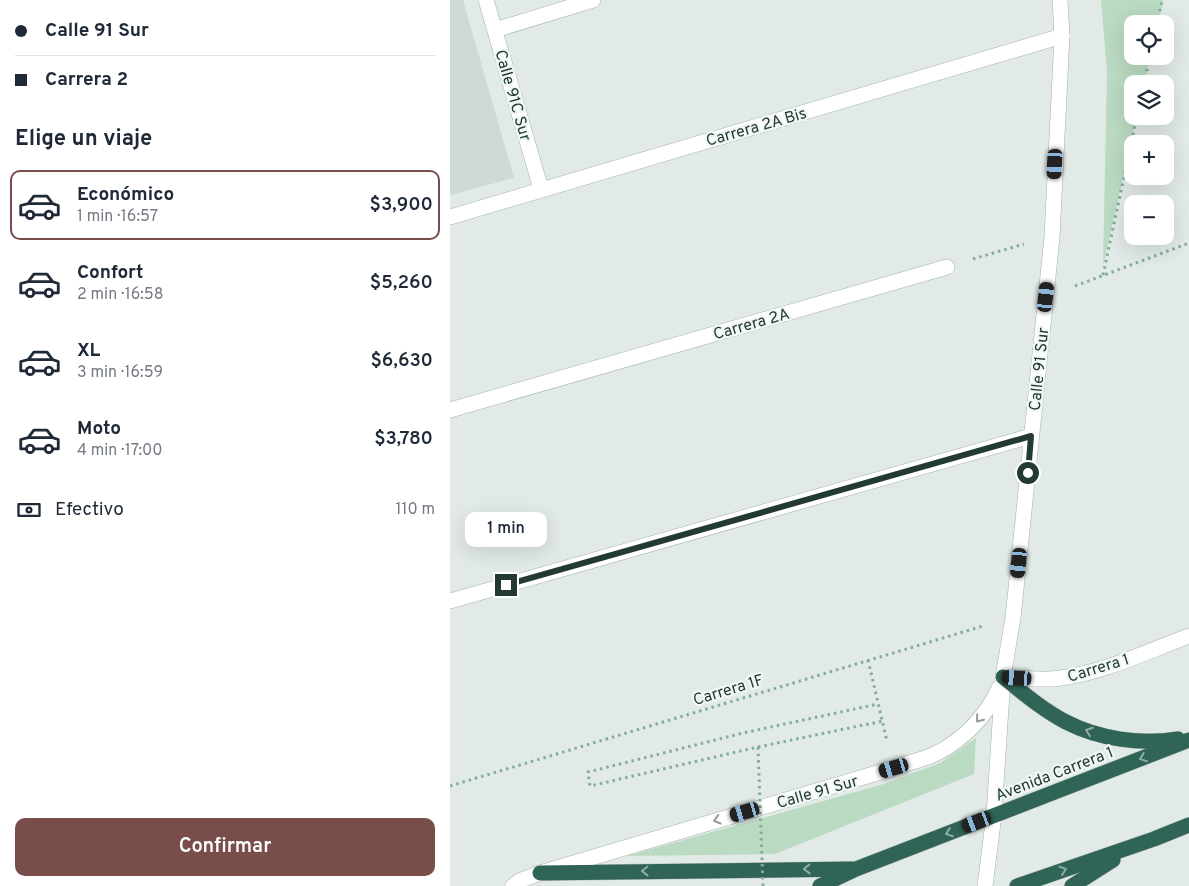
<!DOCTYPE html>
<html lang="es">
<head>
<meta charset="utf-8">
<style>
	body { margin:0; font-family:Overpass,sans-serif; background:#f6f6f7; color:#1f2937; height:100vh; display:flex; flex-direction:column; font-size:19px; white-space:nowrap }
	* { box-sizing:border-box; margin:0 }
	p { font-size:16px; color:#747a83 }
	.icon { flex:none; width:28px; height:28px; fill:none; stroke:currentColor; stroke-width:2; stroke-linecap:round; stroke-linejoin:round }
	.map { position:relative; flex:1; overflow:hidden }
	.drawer { display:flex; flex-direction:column; background:#fff; width:450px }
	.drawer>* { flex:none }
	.top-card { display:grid; align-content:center; height:110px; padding:0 15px; background:#fff }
	.fabs { position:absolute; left:674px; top:15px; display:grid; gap:10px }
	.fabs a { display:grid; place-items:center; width:50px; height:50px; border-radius:10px; background:#fff; box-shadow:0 5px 20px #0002; font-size:25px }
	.end { position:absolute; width:22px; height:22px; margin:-11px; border:6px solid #223a32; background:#fff; box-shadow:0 0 0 2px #fff }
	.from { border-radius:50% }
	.bubble { position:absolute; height:35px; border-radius:10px; background:#fff; box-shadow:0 5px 20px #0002; font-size:16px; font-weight:600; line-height:35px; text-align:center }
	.car { position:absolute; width:15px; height:30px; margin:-15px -8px; border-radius:6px; box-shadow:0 0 4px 1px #0007; background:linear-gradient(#222 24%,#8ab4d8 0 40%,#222 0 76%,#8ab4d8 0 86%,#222 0) }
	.top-card b { display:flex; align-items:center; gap:18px; height:48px; font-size:19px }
	.top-card b+b { border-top:1px solid #e0e1e3 }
	.top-card i { width:12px; height:12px; background:#1f2937 }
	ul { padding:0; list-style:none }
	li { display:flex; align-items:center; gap:15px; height:70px; margin:0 10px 8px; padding:0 5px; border:2px solid transparent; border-radius:10px }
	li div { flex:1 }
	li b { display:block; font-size:19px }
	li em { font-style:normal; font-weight:600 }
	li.active { border-color:#794e4a }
	li>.icon { width:45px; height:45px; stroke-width:1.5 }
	h2 { padding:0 15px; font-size:22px; line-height:60px }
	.pay { display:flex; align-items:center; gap:12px; height:55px; padding:0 15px; font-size:19px }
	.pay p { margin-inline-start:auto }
	.button { display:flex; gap:10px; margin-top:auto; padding:10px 15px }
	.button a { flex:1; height:58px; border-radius:10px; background:#794e4a; color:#fff; font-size:20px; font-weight:600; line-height:58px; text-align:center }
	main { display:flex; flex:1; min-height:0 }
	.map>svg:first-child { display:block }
</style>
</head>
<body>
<main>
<section class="drawer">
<div class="top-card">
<b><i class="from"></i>Calle 91 Sur</b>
<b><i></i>Carrera 2</b>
</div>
<h2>Elige un viaje</h2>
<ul>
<li class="active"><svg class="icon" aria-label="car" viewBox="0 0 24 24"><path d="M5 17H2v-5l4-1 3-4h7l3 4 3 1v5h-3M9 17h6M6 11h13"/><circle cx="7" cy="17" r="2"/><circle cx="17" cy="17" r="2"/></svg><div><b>Económico</b><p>1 min · 16:57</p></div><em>$3,900</em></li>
<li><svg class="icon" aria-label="car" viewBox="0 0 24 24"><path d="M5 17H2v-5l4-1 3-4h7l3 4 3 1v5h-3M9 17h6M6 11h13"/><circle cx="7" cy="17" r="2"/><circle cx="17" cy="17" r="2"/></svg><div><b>Confort</b><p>2 min · 16:58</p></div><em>$5,260</em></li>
<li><svg class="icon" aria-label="car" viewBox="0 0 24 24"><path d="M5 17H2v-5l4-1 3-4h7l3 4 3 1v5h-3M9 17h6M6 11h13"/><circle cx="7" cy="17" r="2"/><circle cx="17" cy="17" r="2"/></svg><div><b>XL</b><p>3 min · 16:59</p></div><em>$6,630</em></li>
<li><svg class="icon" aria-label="car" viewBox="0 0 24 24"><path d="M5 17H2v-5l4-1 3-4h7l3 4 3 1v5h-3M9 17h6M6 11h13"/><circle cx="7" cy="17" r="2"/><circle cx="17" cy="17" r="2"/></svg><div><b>Moto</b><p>4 min · 17:00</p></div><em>$3,780</em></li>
</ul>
<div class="pay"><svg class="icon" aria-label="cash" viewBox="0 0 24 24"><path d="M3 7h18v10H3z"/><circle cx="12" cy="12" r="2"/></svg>Efectivo<p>110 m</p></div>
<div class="button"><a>Confirmar</a></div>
</section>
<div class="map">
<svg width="739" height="886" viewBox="0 0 739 886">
	<rect width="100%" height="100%" fill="#e1eae6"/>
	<path fill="#cfdad5" d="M0,0H13L64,178L1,195L0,194Z"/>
	<g fill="#bbdac2">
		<path d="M651,0H713L708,24H682V56H700L694,84H682V116H687L653,266L657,72Z"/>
		<path d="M526,738L524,774L325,854L177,856L434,784L490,763Z"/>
	</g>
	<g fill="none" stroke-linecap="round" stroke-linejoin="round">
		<g stroke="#a4b2ac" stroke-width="16">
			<g id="minor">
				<path d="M36,0L91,189"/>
				<path d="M45,30L143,0"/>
				<path d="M0,217L612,36"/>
				<path d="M0,410L497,267"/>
				<path d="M0,601L581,436"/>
				<path d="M553,677C572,678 592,681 611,678C655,672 698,651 739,636"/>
				<path d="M63,886L69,881L90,873L444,768C457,763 472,760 485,754C512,741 537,716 549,688"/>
				<path d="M535,886L544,815L553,677L563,618L602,237L612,36L610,0"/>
			</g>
		</g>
		<g stroke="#bdc4c2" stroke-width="16">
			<g id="highway">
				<path d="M553,677C573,693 593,710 616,722C649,739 691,745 728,739"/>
				<path d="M90,873L402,869"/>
				<path d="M370,886L406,869L739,740"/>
				<path d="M567,886L704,839L739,825"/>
				<path d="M622,886L663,860"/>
			</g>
		</g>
		<g stroke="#83ac9d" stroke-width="3" stroke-dasharray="2.5 4" stroke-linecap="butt">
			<path d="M707,24L712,0"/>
			<path d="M694,84L700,56"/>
			<path d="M523,259L574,244"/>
			<path d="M653,275L687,116"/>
			<path d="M625,286L739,243"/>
			<path d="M418,660L437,741"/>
			<path d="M308,747L433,721"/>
			<path d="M0,786L533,626"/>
		</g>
		<use href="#minor" stroke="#fff" stroke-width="15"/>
		<use href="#highway" stroke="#306457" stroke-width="15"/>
		<path stroke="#83ac9d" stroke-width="3" stroke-dasharray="2.5 4" stroke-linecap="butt" d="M313,886L308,747L140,786L138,772L293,733L428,704"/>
	</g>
	<defs><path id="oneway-chevron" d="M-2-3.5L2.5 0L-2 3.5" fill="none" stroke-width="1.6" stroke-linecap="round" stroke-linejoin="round" transform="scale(1.25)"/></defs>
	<g stroke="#909c98">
		<use href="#oneway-chevron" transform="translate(529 719) rotate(129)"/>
		<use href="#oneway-chevron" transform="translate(267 820) rotate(164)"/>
	</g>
	<g stroke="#90aea6">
		<use href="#oneway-chevron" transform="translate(639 731) rotate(-160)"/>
		<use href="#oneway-chevron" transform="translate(693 758) rotate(159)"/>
		<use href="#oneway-chevron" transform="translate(499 833) rotate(159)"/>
		<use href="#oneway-chevron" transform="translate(357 869) rotate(179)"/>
		<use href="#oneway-chevron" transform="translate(613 870) rotate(-19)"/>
		<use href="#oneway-chevron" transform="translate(195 871) rotate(179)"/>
	</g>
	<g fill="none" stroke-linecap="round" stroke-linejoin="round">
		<path stroke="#223a32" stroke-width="6" d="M56,585L581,436L578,473"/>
	</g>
	<g text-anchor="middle" stroke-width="4.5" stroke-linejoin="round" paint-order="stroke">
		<g font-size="16" fill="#223a32" stroke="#f1f7f4">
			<text transform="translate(64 95) rotate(74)" y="6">Calle 91C Sur</text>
			<text transform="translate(306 126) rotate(-16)" y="6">Carrera 2A Bis</text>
			<text transform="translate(301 323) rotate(-16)" y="6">Carrera 2A</text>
			<text transform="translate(588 369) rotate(-84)" y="6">Calle 91 Sur</text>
			<text transform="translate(648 667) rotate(-17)" y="6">Carrera 1</text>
			<text transform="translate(278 689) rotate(-17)" y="6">Carrera 1F</text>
			<text transform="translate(604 773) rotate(-21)" y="6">Avenida Carrera 1</text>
			<text transform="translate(367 791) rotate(-16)" y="6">Calle 91 Sur</text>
		</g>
	</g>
</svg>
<div class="fabs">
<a><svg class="icon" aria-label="locate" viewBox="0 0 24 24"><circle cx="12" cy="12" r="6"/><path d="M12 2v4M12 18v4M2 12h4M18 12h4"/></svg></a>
<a><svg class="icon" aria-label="layers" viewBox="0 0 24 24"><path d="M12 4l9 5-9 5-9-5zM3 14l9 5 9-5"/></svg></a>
<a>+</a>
<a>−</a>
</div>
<i class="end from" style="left:578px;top:473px"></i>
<i class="end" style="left:56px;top:585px"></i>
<div class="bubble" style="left:15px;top:512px;width:82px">1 min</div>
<i class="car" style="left:605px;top:164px;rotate:183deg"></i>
<i class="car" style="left:596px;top:297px;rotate:6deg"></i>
<i class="car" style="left:569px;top:563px;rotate:186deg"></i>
<i class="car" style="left:567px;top:678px;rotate:273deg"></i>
<i class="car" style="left:444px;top:768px;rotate:254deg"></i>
<i class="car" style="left:295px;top:812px;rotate:254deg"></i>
<i class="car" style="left:527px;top:822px;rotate:249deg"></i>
</div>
</main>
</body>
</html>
